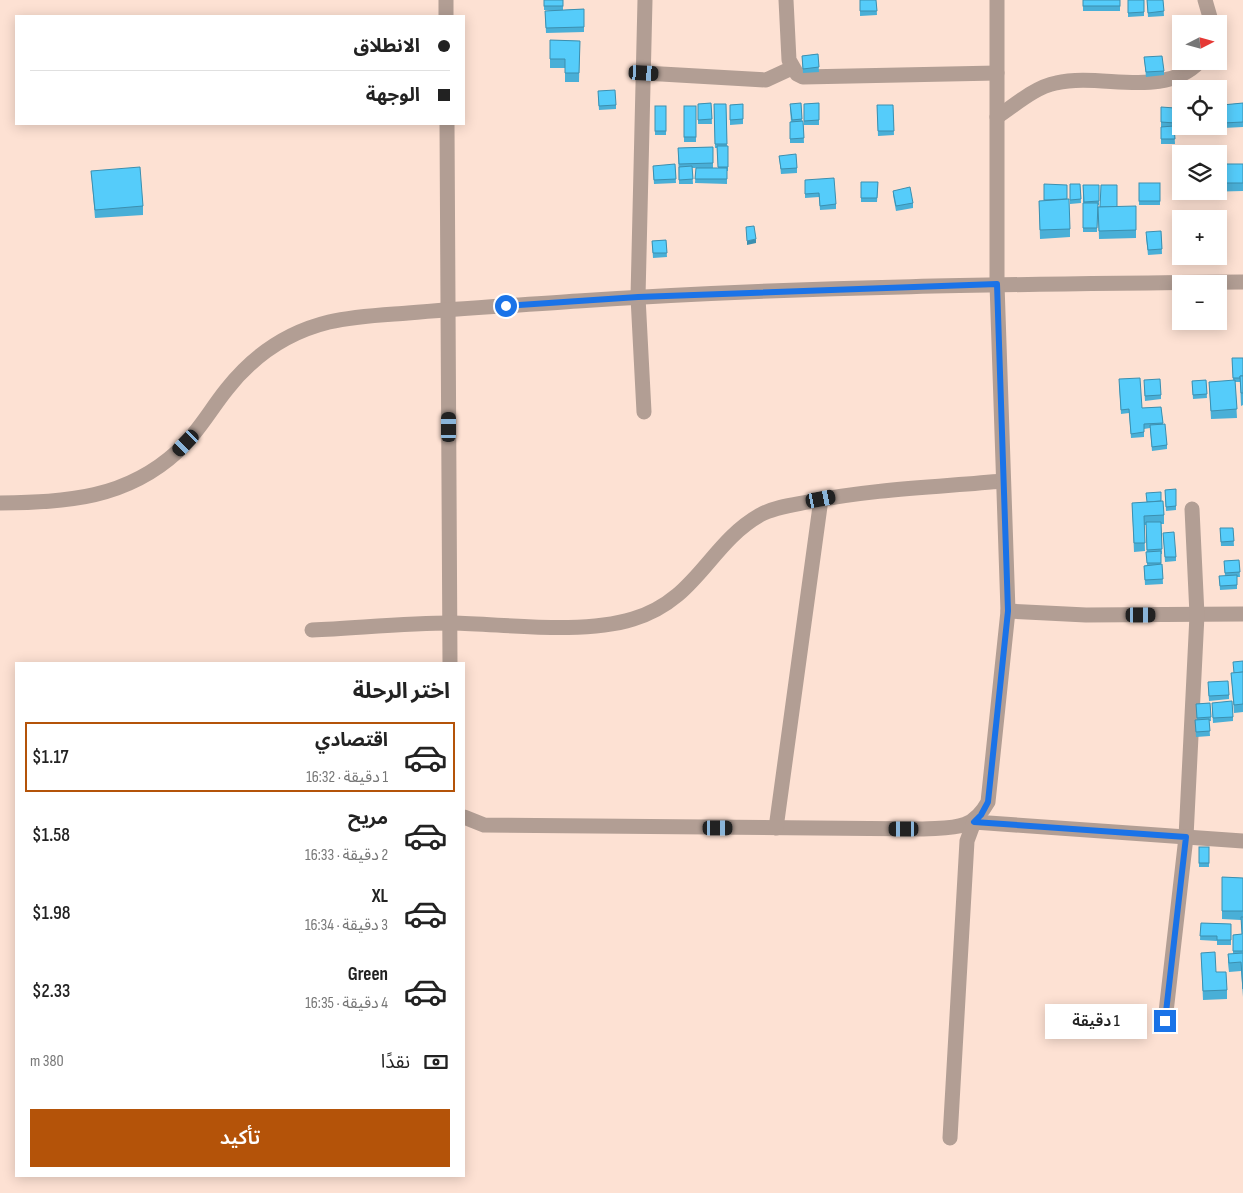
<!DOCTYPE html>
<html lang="ar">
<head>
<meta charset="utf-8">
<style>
	body { margin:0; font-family:"Sofia Sans Condensed","Noto Sans Arabic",sans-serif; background:#f2f2f2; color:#222; direction:rtl; height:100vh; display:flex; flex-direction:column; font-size:19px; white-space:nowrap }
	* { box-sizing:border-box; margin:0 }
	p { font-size:16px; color:#767676 }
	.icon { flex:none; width:28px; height:28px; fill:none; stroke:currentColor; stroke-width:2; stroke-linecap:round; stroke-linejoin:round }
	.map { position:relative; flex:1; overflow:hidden; direction:ltr }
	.drawer { position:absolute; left:15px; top:662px; width:450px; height:515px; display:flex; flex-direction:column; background:#fff; border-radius:0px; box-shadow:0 2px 12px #0003; direction:rtl }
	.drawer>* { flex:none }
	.banner { position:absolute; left:15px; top:15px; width:450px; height:110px; border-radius:0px; box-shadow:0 2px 12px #0003; direction:rtl; display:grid; align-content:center; height:110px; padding:0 15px; background:#fff }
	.needle { width:32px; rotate:84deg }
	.fabs { position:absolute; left:1172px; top:15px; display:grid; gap:10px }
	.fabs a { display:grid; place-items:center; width:55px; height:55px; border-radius:0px; background:#fff; box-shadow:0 2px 12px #0003; font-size:25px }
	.end { position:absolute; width:22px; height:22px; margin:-11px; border:6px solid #1a73e8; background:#fff; box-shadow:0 0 0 2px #fff }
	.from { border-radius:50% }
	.bubble { position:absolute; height:35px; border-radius:0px; background:#fff; box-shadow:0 2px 12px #0003; font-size:16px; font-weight:600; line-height:35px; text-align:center; direction:rtl }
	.car { position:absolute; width:15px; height:30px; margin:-15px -8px; border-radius:6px; box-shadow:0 0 4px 1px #0007; background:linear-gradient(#222 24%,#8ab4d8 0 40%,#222 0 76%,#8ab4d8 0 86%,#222 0) }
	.banner b { display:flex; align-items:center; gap:18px; height:48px; font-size:19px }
	.banner b+b { border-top:1px solid #e0e0e0 }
	.banner i { width:12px; height:12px; background:#222 }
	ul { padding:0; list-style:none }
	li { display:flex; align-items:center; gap:15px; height:70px; margin:0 10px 8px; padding:0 5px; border:2px solid transparent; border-radius:0px }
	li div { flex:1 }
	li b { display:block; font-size:19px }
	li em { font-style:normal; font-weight:600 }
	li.on { border-color:#b45309 }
	li>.icon { width:45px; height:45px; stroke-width:1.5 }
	h2 { padding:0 15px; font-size:22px; line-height:60px }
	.pay { display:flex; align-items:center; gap:12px; height:55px; padding:0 15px; font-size:19px }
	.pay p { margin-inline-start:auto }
	.button { display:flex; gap:10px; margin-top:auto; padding:10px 15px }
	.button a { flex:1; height:58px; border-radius:0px; background:#b45309; color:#fff; font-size:20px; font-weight:600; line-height:58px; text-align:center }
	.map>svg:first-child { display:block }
</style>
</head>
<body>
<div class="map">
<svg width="1243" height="1193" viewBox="0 0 1243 1193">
	<rect width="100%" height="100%" fill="#fde1d3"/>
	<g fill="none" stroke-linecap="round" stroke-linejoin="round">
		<g stroke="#b29e94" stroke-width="15">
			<path d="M446,0V16"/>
			<path d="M786,0L789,60L797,74L803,77L997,73"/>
			<path d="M1205,0L1212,24"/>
			<path d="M644,73L766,80L792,68"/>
			<path d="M997,117C1015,105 1035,87 1056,83C1102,72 1163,100 1200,61"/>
			<path d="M447,124L450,664"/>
			<path d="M644,412L638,297L645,0"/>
			<path d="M0,503C67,502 126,499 178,451C198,433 210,410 227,389C253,356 288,332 329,322C355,316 382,315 408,313C465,308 522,305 578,301C800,286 1022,284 1243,282"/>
			<path d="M1008,611L1086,615L1243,614"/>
			<path d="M312,630C358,628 406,623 452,623C507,624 581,635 633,619C697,600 709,544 760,515C775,507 792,505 808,502C872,489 938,487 1003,481"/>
			<path d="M464,817L484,825L923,829C953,827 972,831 988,802L1008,611L997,284V0"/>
			<path d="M776,828L821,499"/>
			<path d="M1165,1021L1186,837L1197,615L1192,509"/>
			<path d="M950,1138L967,841L974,822L1243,841"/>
		</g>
	</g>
	<g fill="#49afd7">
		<path d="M544,0H563V10L584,9V32L546,33L545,11L552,10H544Z"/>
		<path d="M860,0H876L877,15L860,16Z"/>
		<rect x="1083" y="0" width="37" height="11"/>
		<path d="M1128,0H1144V16L1128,17Z"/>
		<path d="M1147,0H1163L1164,16L1148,17Z"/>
		<path d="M550,40L580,41L579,82H565V68H550Z"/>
		<path d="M818,54L819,72L803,73L802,56Z"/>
		<path d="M1144,57L1164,71V75L1146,77Z"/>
		<path d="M598,96L616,105V109L599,110Z"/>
		<path d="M711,103L712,124H698V104Z"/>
		<path d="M801,103L802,122L803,121L804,143H790V122H791L790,108Z"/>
		<path d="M819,103V125H804V104Z"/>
		<path d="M1243,103V127L1223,128L1222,105Z"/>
		<path d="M714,104H726L727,146H728V171H727V184L695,183L696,168H718L717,148H715Z"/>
		<path d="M743,104V124L730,125V105Z"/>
		<path d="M877,105H893L894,135L878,136Z"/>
		<rect x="655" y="106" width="11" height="29"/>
		<rect x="684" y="106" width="12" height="36"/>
		<path d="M1175,108L1174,127L1175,144H1161V122Z"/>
		<path d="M713,147V168H692L693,184H679L678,148Z"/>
		<path d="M779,156L797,168V173L781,174Z"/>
		<path d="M675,164L676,183L654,184L653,170Z"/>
		<path d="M1219,164H1243V191L1202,192V191H1219Z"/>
		<path d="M91,171L143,206V215L95,218Z"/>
		<path d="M805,180L836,204V209L820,210L819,197L805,198Z"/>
		<path d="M861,182H878L877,202H861Z"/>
		<rect x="1139" y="183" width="21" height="22"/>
		<path d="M1070,184H1080L1081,203L1070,204Z"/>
		<path d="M1083,185H1099V205H1098L1097,232H1083Z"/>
		<path d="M893,191L913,203V208L896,211L893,195Z"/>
		<path d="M1067,199L1070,229V237L1040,239L1039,201Z"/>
		<path d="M1098,207H1117L1136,230V238L1099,239Z"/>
		<path d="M1161,231L1162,254L1148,255L1146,237Z"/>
		<path d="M666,240L667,257L653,258L652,241Z"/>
		<path d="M1232,358H1243V405L1241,406L1240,382H1235L1237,418L1211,419L1209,382L1233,381Z"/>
		<path d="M1206,380L1207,398L1193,399L1192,381Z"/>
		<path d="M1119,384L1142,408L1161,407L1163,424L1167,445V449L1152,451L1150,428L1144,429V437L1131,438L1129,413L1121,414Z"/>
		<path d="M1144,385L1161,395V399L1145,401Z"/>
		<path d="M1176,489V510L1166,511L1165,490Z"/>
		<path d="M1161,501L1164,515V524H1161L1162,554H1161V565L1162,564L1163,584L1145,585L1144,566L1147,565L1146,525H1144L1145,551L1134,552L1132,503Z"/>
		<path d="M1220,528H1233L1234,546H1221Z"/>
		<path d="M1163,533L1176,557V561L1165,562Z"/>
		<path d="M1239,560L1240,577H1237V589L1220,590L1219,576H1225L1224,561Z"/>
		<path d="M1243,661V712L1234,713L1231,673H1234Z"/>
		<path d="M1208,687L1229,695V699L1209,701Z"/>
		<path d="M1210,703L1211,721H1209L1210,736L1196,737L1195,720H1197L1196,704Z"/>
		<path d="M1212,707L1233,717V721L1213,723Z"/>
		<rect x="1199" y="847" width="10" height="20"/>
		<path d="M1222,877L1243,878V997L1241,971L1229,972L1228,963V954H1233V935L1242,934L1241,920L1222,919Z"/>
		<path d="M1201,923L1231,924V945H1217V941L1200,940Z"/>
		<path d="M1201,953L1216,972L1227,990V999L1203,1000Z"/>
	</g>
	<path fill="#3c8faf" d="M756,239V243L747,245V241Z"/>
	<g fill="#55ccfa" stroke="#3c8faf">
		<rect x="544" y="0" width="19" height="6"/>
		<path d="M860,0H876L877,11H860Z"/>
		<rect x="1083" y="0" width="37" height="6"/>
		<path d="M1128,0H1144V12L1128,13Z"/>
		<path d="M1147,0H1163L1164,11L1148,13Z"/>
		<path d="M584,9V27L546,28L545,11Z"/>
		<path d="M550,40L580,41L579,73H565V59H550Z"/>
		<path d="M818,54L819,67L803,69L802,56Z"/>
		<path d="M1162,56L1164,71L1146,72L1144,57Z"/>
		<path d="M615,90L616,105L599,106L598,91Z"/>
		<path d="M711,103L712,119L698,120V104Z"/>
		<path d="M801,103L802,119L792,120L790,104Z"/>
		<path d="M819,103V120L804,121V104Z"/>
		<path d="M1243,103V122L1223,123L1222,105Z"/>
		<path d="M714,104H726L727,144H715Z"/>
		<path d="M743,104V119L730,120V105Z"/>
		<path d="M877,105H893L894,131H878Z"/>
		<rect x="655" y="106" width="11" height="25"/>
		<rect x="684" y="106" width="12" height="31"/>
		<path d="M1161,107L1175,108V123L1161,122Z"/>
		<path d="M803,121L804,138L790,139V122Z"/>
		<path d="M1174,126L1175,139H1161V127Z"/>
		<path d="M717,146H728V167H718Z"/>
		<path d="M713,147V163L679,164L678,148Z"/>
		<path d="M796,154L797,168L781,169L779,156Z"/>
		<path d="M675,164L676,179L654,180L653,166Z"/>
		<rect x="1219" y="164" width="24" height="19"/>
		<path d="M692,166L693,179L679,180V167Z"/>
		<path d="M140,167L143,206L95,210L91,171Z"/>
		<path d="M696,168H727V179H695Z"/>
		<path d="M834,178L836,204L820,206L819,193L805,194V180Z"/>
		<path d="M861,182H878L877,198H861Z"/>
		<rect x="1139" y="183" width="21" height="18"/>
		<path d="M1044,184L1067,185V199L1044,200Z"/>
		<path d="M1070,184H1080L1081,199L1070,200Z"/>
		<path d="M1083,185H1099V201L1084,202Z"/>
		<path d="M1101,185H1117V207H1100Z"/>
		<path d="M910,187L913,203L896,206L893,191Z"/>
		<path d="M1069,199L1070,229L1040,230L1039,201Z"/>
		<path d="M1083,203H1098L1097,228H1083Z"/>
		<path d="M1136,206V230L1099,231L1098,207Z"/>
		<path d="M754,226L756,239L747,241L746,227Z"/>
		<path d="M1161,231L1162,249L1148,250L1146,232Z"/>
		<path d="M666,240L667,253H653L652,241Z"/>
		<path d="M1232,358H1243V376H1240V378H1233Z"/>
		<path d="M1240,376H1243V393H1241Z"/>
		<path d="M1140,378L1142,408L1161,407L1163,423L1144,424V432L1131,434L1129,409L1121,410L1119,379Z"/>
		<path d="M1160,379L1161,395L1145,396L1144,380Z"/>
		<path d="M1206,380L1207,394L1193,395L1192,381Z"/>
		<path d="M1235,380L1237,409L1211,411L1209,382Z"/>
		<path d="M1165,424L1167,445L1152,447L1150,425Z"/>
		<path d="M1176,489V506L1166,507L1165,490Z"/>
		<path d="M1161,492V501L1147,502L1146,493Z"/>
		<path d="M1163,501L1164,515L1144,516L1145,543H1134L1132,503Z"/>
		<path d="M1146,522H1161L1162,549L1147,550Z"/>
		<path d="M1220,528H1233L1234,541L1221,542Z"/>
		<path d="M1174,532L1176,557H1165L1163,533Z"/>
		<path d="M1161,551V563H1147L1146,552Z"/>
		<path d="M1239,560L1240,572L1225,573L1224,561Z"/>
		<path d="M1162,564L1163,579L1145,580L1144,566Z"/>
		<path d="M1237,575V585L1220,586L1219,576Z"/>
		<path d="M1243,661V672L1234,673L1233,662Z"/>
		<path d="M1243,672V704L1234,705L1231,673Z"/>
		<path d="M1228,681L1229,695L1209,696L1208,682Z"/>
		<path d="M1232,701L1233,717L1213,718L1212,703Z"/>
		<path d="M1210,703L1211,717L1197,718L1196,704Z"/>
		<path d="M1209,719L1210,731L1196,732L1195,720Z"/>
		<rect x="1199" y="847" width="10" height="16"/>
		<path d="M1222,877L1243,878V911H1222Z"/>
		<path d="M1241,917H1243V951H1233V935L1242,934Z"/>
		<path d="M1201,923L1231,924V940H1217V936H1200Z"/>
		<path d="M1215,952L1216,972H1226L1227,990L1203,991L1201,953Z"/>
		<path d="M1243,953V989L1241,962L1229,963L1228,954Z"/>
	</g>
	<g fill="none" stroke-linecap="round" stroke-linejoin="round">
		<path stroke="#1a73e8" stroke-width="6" d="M506,306L638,297L997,284L1008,611L988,802L981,815L974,822L1186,837L1165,1021"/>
	</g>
</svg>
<div class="fabs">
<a><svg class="needle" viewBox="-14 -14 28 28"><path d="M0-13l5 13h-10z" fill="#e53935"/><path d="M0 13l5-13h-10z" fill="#767676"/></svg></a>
<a><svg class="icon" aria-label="locate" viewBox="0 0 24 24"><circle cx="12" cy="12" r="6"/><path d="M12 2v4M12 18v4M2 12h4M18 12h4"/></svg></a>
<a><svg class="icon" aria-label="layers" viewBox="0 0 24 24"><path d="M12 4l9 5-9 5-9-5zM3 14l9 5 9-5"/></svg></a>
<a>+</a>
<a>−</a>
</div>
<i class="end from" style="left:506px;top:306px"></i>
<i class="end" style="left:1165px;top:1021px"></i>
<div class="bubble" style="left:1045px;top:1004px;width:102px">1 دقيقة</div>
<i class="car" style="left:644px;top:73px;rotate:93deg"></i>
<i class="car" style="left:449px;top:427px;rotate:0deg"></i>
<i class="car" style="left:186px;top:443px;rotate:224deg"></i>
<i class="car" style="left:821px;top:499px;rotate:79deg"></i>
<i class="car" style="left:1141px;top:615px;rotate:90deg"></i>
<i class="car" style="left:718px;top:828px;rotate:90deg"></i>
<i class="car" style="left:904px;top:829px;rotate:270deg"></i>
<div class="banner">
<b><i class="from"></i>الانطلاق</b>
<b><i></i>الوجهة</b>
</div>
<section class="drawer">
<h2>اختر الرحلة</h2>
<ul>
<li class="on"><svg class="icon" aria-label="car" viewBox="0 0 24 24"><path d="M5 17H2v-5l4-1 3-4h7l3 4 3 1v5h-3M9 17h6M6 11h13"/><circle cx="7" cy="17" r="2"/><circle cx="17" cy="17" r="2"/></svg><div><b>اقتصادي</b><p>1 دقيقة · 16:32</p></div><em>$1.17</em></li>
<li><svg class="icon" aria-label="car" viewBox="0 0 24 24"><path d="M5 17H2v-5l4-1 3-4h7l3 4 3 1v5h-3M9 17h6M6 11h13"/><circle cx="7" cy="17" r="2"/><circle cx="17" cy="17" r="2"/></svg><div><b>مريح</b><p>2 دقيقة · 16:33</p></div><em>$1.58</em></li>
<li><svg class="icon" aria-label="car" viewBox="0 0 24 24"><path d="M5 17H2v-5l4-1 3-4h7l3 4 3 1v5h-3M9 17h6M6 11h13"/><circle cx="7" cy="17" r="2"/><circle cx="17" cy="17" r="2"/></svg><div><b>XL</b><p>3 دقيقة · 16:34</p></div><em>$1.98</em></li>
<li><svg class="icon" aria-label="car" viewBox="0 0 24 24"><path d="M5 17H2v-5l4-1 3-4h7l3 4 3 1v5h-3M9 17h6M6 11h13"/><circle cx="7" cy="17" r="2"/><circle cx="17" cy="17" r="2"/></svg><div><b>Green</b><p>4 دقيقة · 16:35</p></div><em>$2.33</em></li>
</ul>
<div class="pay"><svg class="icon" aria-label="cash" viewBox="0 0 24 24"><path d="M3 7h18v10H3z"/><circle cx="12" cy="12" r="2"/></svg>نقدًا<p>380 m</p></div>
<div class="button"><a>تأكيد</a></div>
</section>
</div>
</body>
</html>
